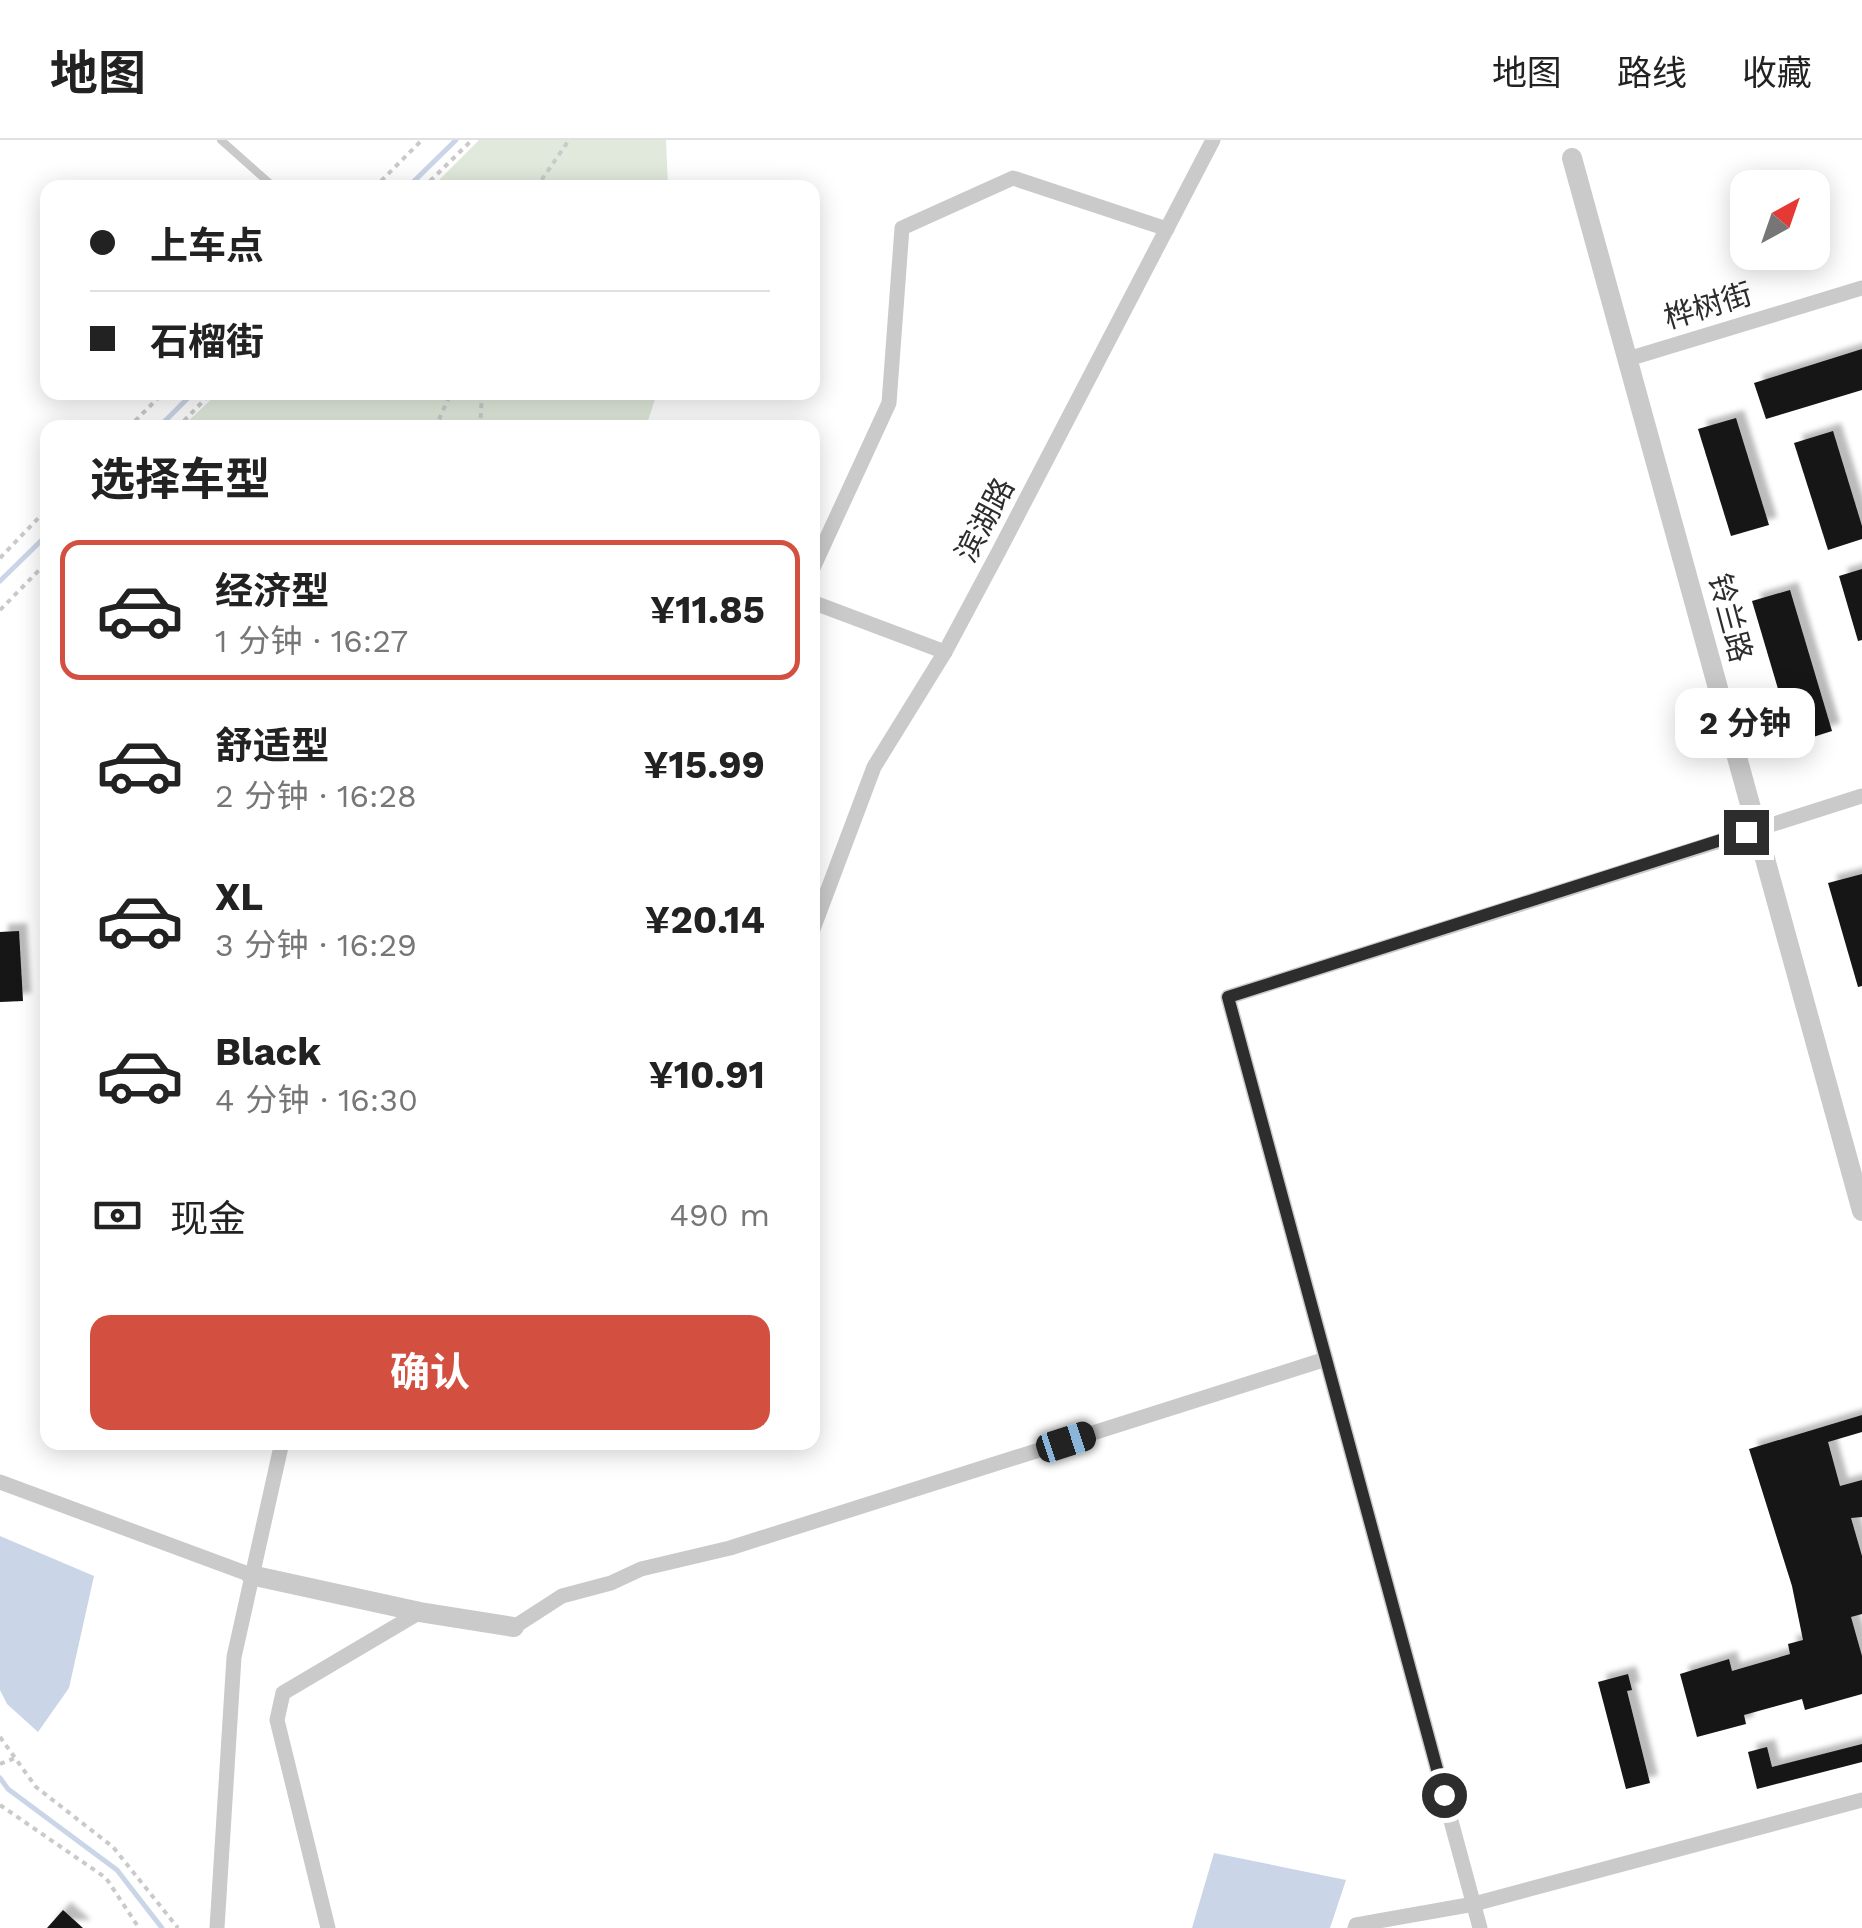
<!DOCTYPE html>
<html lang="zh">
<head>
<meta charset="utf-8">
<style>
	body { margin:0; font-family:"Work Sans","Noto Sans SC",sans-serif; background:#f6f6f6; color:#222; height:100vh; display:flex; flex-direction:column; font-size:38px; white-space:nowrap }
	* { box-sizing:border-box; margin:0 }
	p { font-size:32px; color:#767676 }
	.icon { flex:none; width:55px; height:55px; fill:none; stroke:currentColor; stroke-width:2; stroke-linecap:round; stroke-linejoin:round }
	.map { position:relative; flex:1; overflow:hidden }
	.details { position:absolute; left:40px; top:280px; width:780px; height:1030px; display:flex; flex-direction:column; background:#fff; border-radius:20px; box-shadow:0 5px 25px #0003 }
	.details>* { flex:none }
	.banner { position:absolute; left:40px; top:40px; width:780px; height:220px; border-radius:20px; box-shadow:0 5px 25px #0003; display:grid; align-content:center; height:220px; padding:0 50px; background:#fff }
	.needle { width:65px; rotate:40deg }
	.controls { position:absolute; left:1730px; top:30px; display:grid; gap:20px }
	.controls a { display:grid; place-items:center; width:100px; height:100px; border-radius:20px; background:#fff; box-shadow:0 5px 25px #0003; font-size:50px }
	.end { position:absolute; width:45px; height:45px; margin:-22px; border:12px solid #2d2d2d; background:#fff; box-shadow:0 0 0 5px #fff }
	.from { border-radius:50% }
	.bubble { position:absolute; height:70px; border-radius:20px; background:#fff; box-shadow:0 5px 25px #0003; font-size:32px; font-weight:700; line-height:70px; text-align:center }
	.car { position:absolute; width:30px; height:60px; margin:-30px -15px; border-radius:12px; box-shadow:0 0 8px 2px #0007; background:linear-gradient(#222 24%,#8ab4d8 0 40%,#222 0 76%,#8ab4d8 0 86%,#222 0) }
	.banner b { display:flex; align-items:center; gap:35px; height:95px; font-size:38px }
	.banner b+b { border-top:2px solid #e0e0e0 }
	.banner i { width:25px; height:25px; background:#222 }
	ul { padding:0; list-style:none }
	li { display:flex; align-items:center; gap:30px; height:140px; margin:0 20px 15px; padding:0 30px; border:5px solid transparent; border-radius:20px }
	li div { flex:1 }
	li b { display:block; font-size:38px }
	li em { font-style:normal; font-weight:700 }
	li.on { border-color:#d35040 }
	li>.icon { width:90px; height:90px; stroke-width:1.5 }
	h2 { padding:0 50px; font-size:45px; line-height:120px }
	.pay { display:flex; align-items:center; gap:25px; height:110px; padding:0 50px; font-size:38px }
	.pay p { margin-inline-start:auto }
	.primary-button { display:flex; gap:20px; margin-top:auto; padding:20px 50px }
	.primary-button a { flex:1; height:115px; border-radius:20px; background:#d35040; color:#fff; font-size:40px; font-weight:700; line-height:115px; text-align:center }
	header { display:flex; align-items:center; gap:60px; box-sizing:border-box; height:140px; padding:0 50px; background:#fff; border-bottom:2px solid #e0e0e0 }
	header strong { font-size:48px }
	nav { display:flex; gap:55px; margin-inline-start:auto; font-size:35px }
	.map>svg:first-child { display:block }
</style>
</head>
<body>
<header>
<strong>地图</strong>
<nav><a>地图</a><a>路线</a><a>收藏</a></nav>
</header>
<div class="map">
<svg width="1862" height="1788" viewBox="0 0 1862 1788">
	<defs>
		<filter id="shadow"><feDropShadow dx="8" dy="-8" stdDeviation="2.5" flood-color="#0004"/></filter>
	</defs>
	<rect width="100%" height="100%" fill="#fff"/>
	<g fill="#e0e9dc">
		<path d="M479,0H666L668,47H432Z"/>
		<path d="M218,253V252L657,253L646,287H182Z"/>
	</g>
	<g fill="#cad6e7">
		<path d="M0,1396L94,1436L69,1548L38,1592L7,1564L0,1550Z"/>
		<path d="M1214,1713L1346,1740L1330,1788H1192Z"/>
	</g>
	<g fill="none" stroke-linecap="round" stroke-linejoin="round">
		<g stroke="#cad6e7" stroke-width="5">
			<path d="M407,48L456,0"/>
			<path d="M158,288L194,252"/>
			<path d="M0,441L48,394"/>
			<path d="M0,1638L8,1649L117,1730L162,1788"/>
		</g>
	</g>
	<g fill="#141414" filter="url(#shadow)">
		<path d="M1862,209V250L1766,279L1754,243Z"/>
		<path d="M1736,278L1769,385L1731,396L1698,289Z"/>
		<path d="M1833,291L1862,386V399L1828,410L1794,303Z"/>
		<path d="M1862,429V500L1858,501L1839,436Z"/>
		<path d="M1790,450L1832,591L1794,603L1752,461Z"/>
		<path d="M1862,734V846L1858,847L1828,743Z"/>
		<path d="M19,791L23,861L0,862V792Z"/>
		<path d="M1862,1275V1292L1828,1302L1840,1346L1862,1340V1377L1851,1378L1862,1416V1474L1851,1477L1862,1516V1554L1805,1570L1802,1559L1744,1575L1746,1584L1697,1597L1680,1534L1729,1519L1732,1531L1790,1514L1788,1504L1803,1500L1792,1446L1749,1309Z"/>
		<path d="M1628,1534L1632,1550L1627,1551L1650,1643L1626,1649L1598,1542Z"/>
		<path d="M1862,1604V1622L1757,1649L1748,1612L1767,1607L1772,1627Z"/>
		<path d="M63,1770L83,1788H47Z"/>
	</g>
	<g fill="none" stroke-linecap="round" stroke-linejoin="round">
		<g stroke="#cacaca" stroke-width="4" stroke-dasharray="5 5" stroke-linecap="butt">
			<path d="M374,48L422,0"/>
			<path d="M423,48L472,0"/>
			<path d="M536,48L569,0"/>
			<path d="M128,288L164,252"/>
			<path d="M177,288L212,252"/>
			<path d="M440,288L437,284L449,257L447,252"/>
			<path d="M480,288L482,252"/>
			<path d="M0,418L48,368"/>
			<path d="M0,470L48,421"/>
			<path d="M0,1597L36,1647L113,1707L178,1788"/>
			<path d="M0,1624L15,1618"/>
			<path d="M0,1665L106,1738L139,1788"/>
		</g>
		<path stroke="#cacaca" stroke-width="8" d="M221,0L275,48"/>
		<g stroke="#cacaca" stroke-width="15">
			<path d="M1628,219L1862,148"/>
			<path d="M812,430L889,263L902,88L1013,38L1167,89"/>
			<path d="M812,462L945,512"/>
			<path d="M813,789L874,627L945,512L999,411L1213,0"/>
			<path d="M0,1342L251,1435"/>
			<path d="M514,1487L562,1456L611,1443L641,1429L730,1408L1326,1219"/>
			<path d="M217,1788L234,1517L282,1302"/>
			<path d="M328,1788L277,1580L283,1553L420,1472"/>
			<path d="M1355,1788L1356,1785L1474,1764L1862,1660"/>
			<path d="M1480,1788L1228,857L1862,656"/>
		</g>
		<g stroke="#cacaca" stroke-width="20">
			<path d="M1572,18L1862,1071"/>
			<path d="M251,1435L420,1472L514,1487"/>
		</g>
	</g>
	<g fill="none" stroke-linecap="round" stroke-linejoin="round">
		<path stroke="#2d2d2d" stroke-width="12" d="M1444,1655L1228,857L1746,692"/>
	</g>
	<g text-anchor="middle" stroke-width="10" stroke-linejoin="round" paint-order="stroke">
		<g font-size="30" fill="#2d2d2d" stroke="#fff">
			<text transform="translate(1708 166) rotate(-17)" y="10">桦树街</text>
			<text transform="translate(985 380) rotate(-62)" y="10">滨湖路</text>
			<text transform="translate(1730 478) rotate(75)" y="10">铃兰路</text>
		</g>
	</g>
</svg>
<div class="controls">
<a><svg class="needle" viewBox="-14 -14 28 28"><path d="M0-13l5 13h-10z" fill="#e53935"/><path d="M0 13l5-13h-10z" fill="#767676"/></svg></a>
</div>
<i class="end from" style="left:1444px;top:1655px"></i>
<i class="end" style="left:1746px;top:692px"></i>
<div class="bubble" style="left:1675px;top:548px;width:140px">2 分钟</div>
<i class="car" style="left:1066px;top:1302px;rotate:72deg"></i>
<div class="banner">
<b><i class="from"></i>上车点</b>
<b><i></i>石榴街</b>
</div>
<section class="details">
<h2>选择车型</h2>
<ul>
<li class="on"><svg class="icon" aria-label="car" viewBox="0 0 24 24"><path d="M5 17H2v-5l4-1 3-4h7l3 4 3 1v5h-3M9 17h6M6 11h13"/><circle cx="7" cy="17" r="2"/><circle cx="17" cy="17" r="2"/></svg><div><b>经济型</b><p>1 分钟 · 16:27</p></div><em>¥11.85</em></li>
<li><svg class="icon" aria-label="car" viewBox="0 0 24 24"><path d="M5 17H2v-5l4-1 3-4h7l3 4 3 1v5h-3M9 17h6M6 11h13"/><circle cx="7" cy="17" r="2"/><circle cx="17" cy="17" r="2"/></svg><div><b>舒适型</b><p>2 分钟 · 16:28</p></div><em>¥15.99</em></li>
<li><svg class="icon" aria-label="car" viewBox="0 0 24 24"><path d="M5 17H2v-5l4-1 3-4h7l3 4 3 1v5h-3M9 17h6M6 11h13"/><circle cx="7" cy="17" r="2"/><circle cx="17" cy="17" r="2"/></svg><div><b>XL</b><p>3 分钟 · 16:29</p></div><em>¥20.14</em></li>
<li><svg class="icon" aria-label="car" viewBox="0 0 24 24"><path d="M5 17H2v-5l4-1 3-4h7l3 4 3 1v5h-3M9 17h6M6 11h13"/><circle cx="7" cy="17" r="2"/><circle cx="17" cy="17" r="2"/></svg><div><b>Black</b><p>4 分钟 · 16:30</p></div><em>¥10.91</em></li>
</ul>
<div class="pay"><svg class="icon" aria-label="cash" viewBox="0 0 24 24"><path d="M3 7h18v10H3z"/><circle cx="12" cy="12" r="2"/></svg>现金<p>490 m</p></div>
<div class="primary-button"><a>确认</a></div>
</section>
</div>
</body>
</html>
